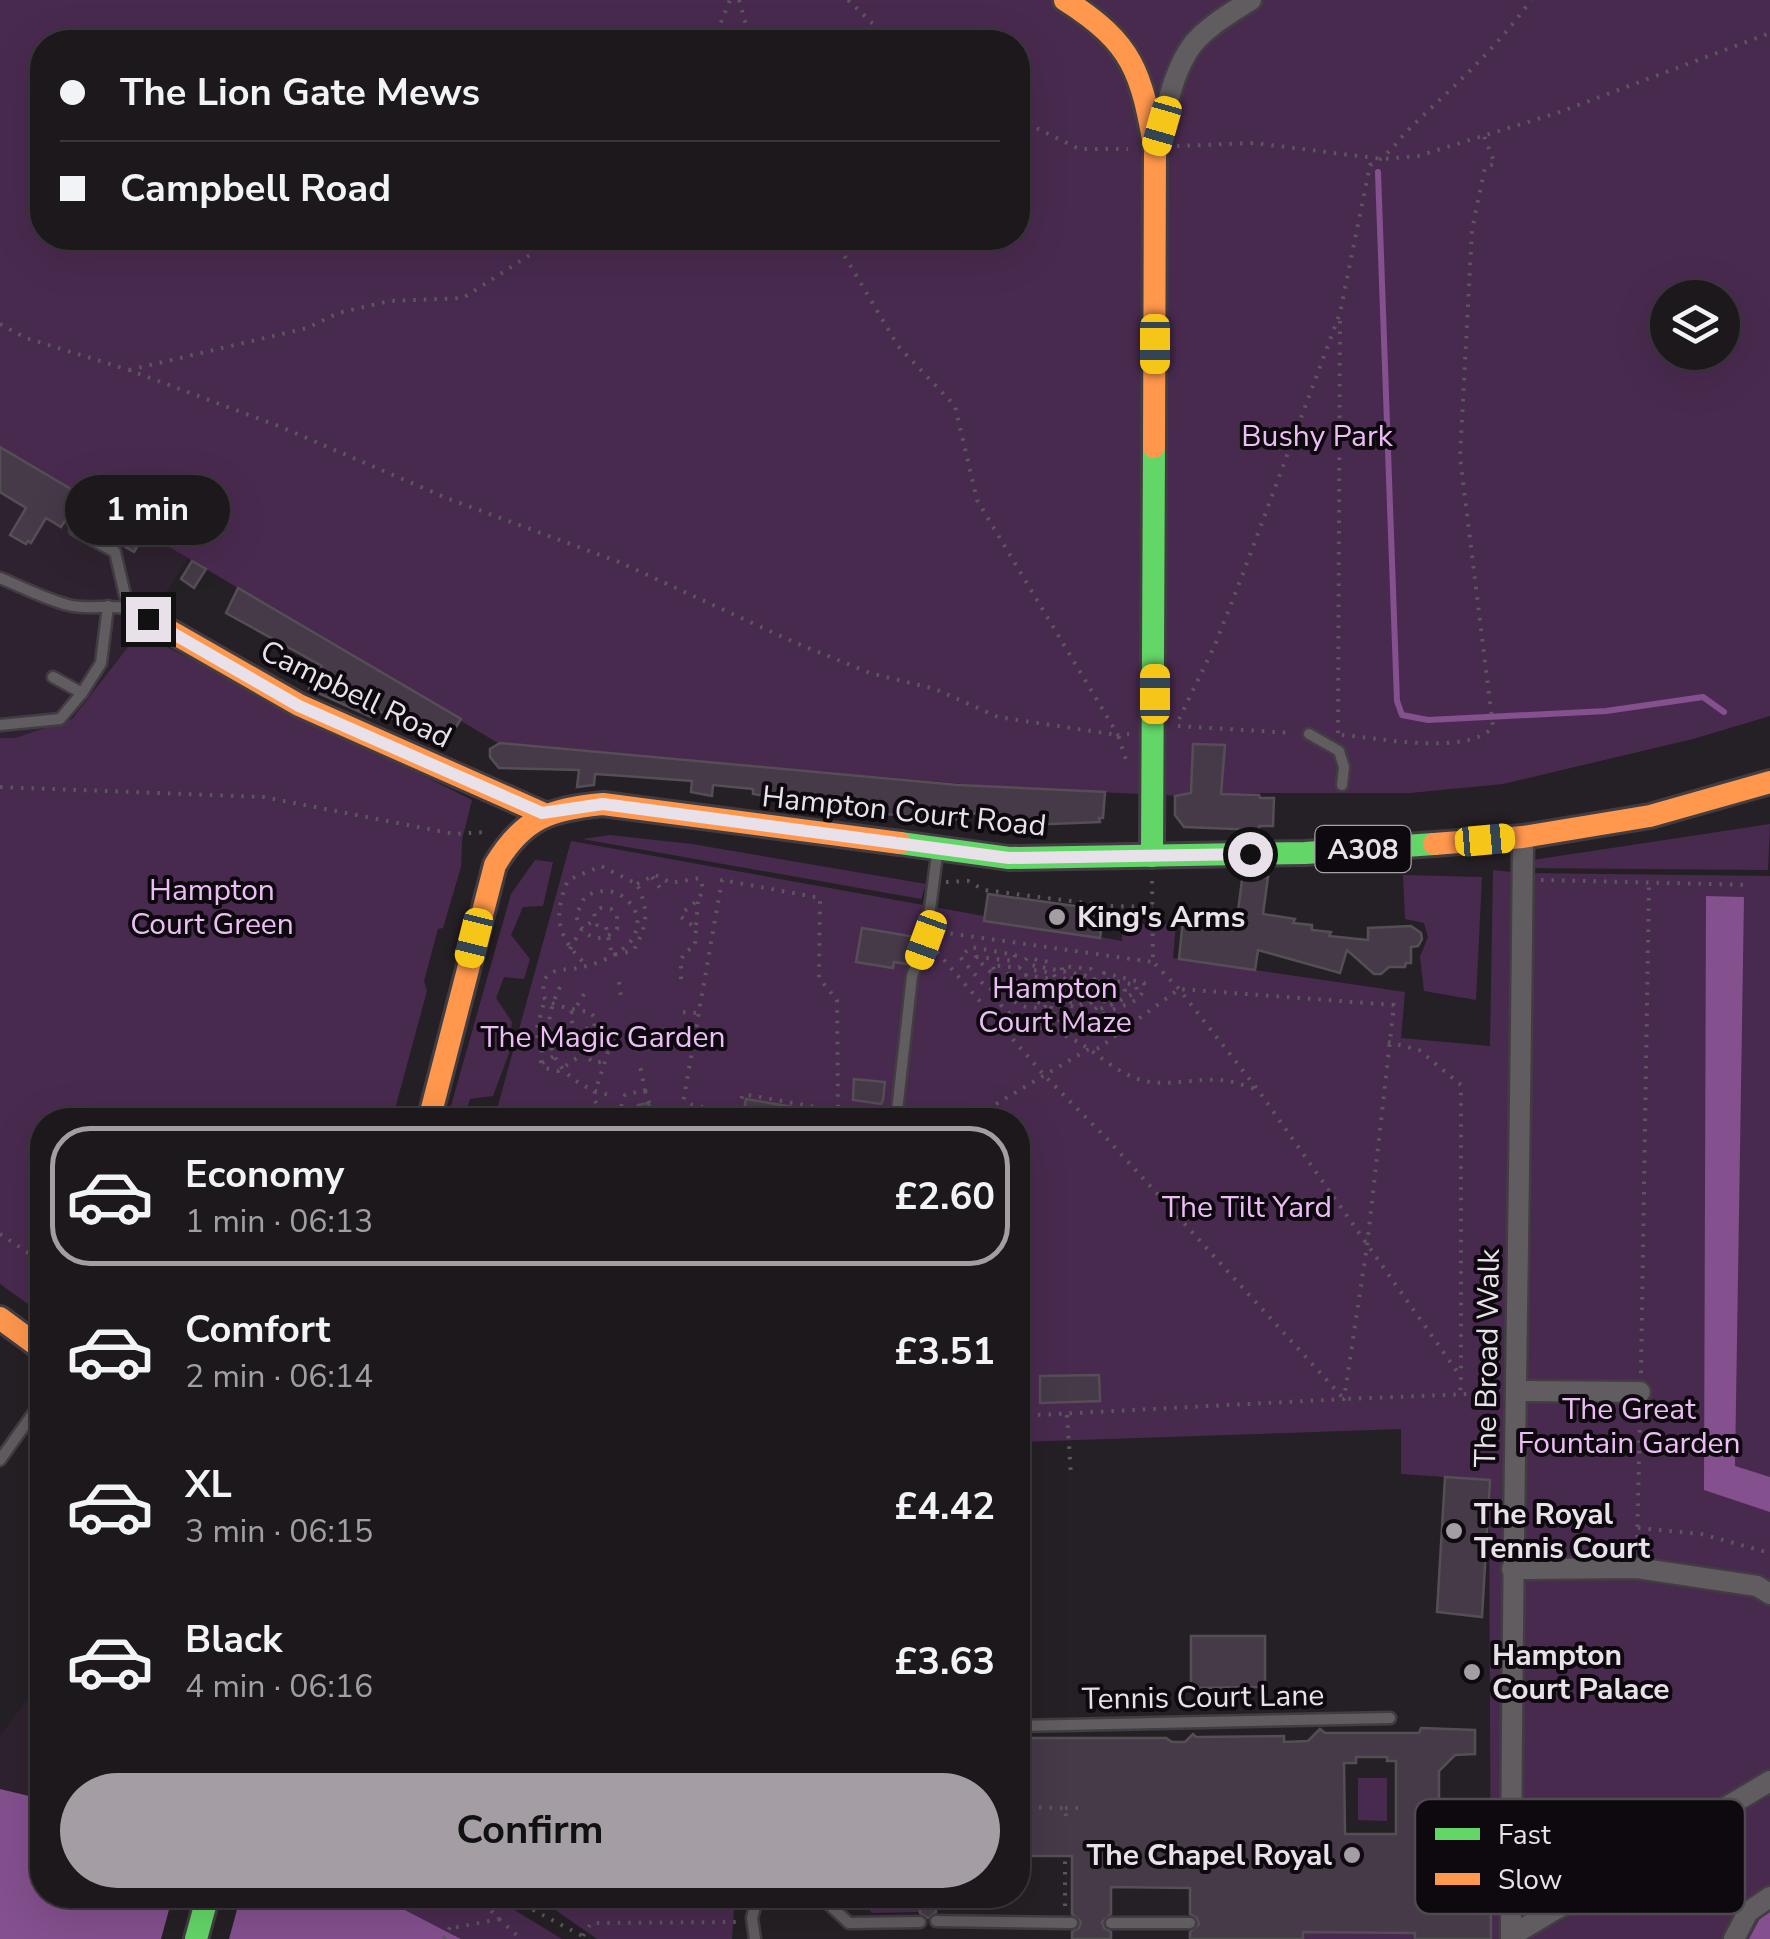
<!DOCTYPE html>
<html lang="en">
<head>
<meta charset="utf-8">
<style>
	body { margin:0; font-family:"Nunito Sans",sans-serif; background:#292529; color:#f1f3f6; height:100vh; display:flex; flex-direction:column; font-size:38px; white-space:nowrap }
	* { box-sizing:border-box; margin:0 }
	p { font-size:32px; color:#a0a0a3 }
	.icon { flex:none; width:55px; height:55px; fill:none; stroke:currentColor; stroke-width:2; stroke-linecap:round; stroke-linejoin:round }
	.map { position:relative; flex:1; overflow:hidden }
	.details { position:absolute; left:30px; top:1108px; width:1000px; height:800px; display:flex; flex-direction:column; background:#1c181c; border-radius:40px; box-shadow:0 10px 40px #0002,0 0 0 2px #3a373b }
	.details>* { flex:none }
	.banner { position:absolute; left:30px; top:30px; width:1000px; height:220px; border-radius:40px; box-shadow:0 10px 40px #0002,0 0 0 2px #3a373b; display:grid; align-content:center; height:220px; padding:0 30px; background:#1c181c }
	.controls { position:absolute; left:1650px; top:280px; display:grid; gap:20px }
	.controls a { display:grid; place-items:center; width:90px; height:90px; border-radius:50%; background:#1c181c; box-shadow:0 10px 40px #0002,0 0 0 2px #3a373b; font-size:50px }
	.end { position:absolute; width:45px; height:45px; margin:-22px; border:12px solid #e8e1e9; background:#111; box-shadow:0 0 0 5px #111 }
	.from { border-radius:50% }
	.bubble { position:absolute; height:70px; border-radius:35px; background:#1c181c; box-shadow:0 10px 40px #0002,0 0 0 2px #3a373b; font-size:32px; font-weight:700; line-height:70px; text-align:center }
	.car { position:absolute; width:30px; height:60px; margin:-30px -15px; border-radius:12px; box-shadow:0 0 8px 2px #0007; background:linear-gradient(#f5c518 24%,#345 0 40%,#f5c518 0 76%,#345 0 86%,#f5c518 0) }
	.banner b { display:flex; align-items:center; gap:35px; height:95px; font-size:38px }
	.banner b+b { border-top:2px solid #3a373b }
	.banner i { width:25px; height:25px; background:#f1f3f6 }
	ul { padding:18px 0 0; list-style:none }
	li { display:flex; align-items:center; gap:30px; height:140px; margin:0 20px 15px; padding:0 10px; border:5px solid transparent; border-radius:40px }
	li div { flex:1 }
	li b { display:block; font-size:38px }
	li em { font-style:normal; font-weight:700 }
	li.active { border-color:#a49da4 }
	li>.icon { width:90px; height:90px; stroke-width:1.5 }
	.primary-button { display:flex; gap:20px; margin-top:auto; padding:20px 30px }
	.primary-button a { flex:1; height:115px; border-radius:60px; background:#a49da4; color:#111; font-size:40px; font-weight:700; line-height:115px; text-align:center }
	.map>svg:first-child { display:block }
</style>
</head>
<body>
<div class="map">
<svg width="1770" height="1939" viewBox="0 0 1770 1939">
	<rect width="100%" height="100%" fill="#252025"/>
	<g fill="#2f2230">
		<path d="M0,446L189,557L139,633L72,719L15,738H0Z"/>
		<path d="M42,1680V1798L0,1789V1736Z"/>
	</g>
	<g fill="#492a4f" fill-rule="evenodd">
		<path d="M0,0H1770V716L1693,739L1503,784L1410,793H1187L1185,796L1009,788L498,743L0,446ZM42,42H1018V238H42ZM1668,298H1722V352H1668Z"/>
		<path d="M139,633L472,800L462,840L461,867L443,928L438,929L424,981L427,991L392,1120H42V1314L0,1284V738H15L72,719Z"/>
		<path d="M1770,824L1768,870L1525,868L1526,861Z"/>
		<path d="M610,835L692,844L926,884L921,899L582,839Z"/>
		<path d="M571,841L1122,941L1123,924H1176L1173,958L1405,992L1401,1038L1490,1046L1493,870L1521,873L1770,876V1939H1491L1489,1480L1401,1474V1429L1018,1442V1120H494Z"/>
		<path d="M535,860L553,862L543,906L523,907L511,935L530,959L524,979L504,977L496,998L512,1022L509,1053L493,1096L470,1099L465,1115L469,1120H447L511,894Z"/>
		<path d="M1403,875L1482,877L1476,1000L1424,991L1420,957L1428,937L1424,923L1405,919Z"/>
		<path d="M1358,1778H1387V1821L1358,1820Z"/>
		<path d="M376,1895H490L562,1939H461Z"/>
		<path d="M525,1895H735L732,1939H597L554,1909Z"/>
		<path d="M856,1895H914L920,1902V1912L872,1913Z"/>
		<path d="M1303,1932L1415,1933V1939H1303Z"/>
	</g>
	<g fill="#84508e">
		<path d="M1706,896L1744,897L1735,1466L1770,1477V1512L1704,1490Z"/>
		<path d="M0,1789L42,1799V1895H376L461,1939H0Z"/>
		<path d="M1770,1910V1939H1749L1759,1920Z"/>
	</g>
	<path fill="#252025" d="M173,1895H241L229,1939H161Z"/>
	<g fill="none" stroke-linecap="round" stroke-linejoin="round">
		<path stroke="#84508e" stroke-width="6" d="M1378,172L1397,701L1402,715L1428,720L1606,711L1703,697L1724,712"/>
	</g>
	<g fill="#463948" stroke="#544f54" stroke-width="2.5" fill-rule="evenodd">
		<path d="M0,447L81,495L79,499L143,537L134,552L70,513L61,527L46,518L31,543L28,541L26,544L10,535L26,508L0,492Z"/>
		<path d="M192,561L206,569L194,588L181,579Z"/>
		<path d="M238,588L461,719L443,748L376,709L371,717L309,689L322,666L226,613Z"/>
		<path d="M500,743L958,785L1105,792L1103,818H1099L1100,822L1050,824L1006,822V815L962,813L961,820L885,814L801,805V802L753,794V789L713,785L712,796L691,792L692,781L611,775L595,774L594,785L577,787L579,770L499,768L490,757V749Z"/>
		<path d="M1193,744L1225,745L1221,794L1259,795L1260,798H1274L1273,826H1259V830L1184,827L1175,815V796L1191,793Z"/>
		<path d="M1268,877L1263,914L1295,919L1293,923L1312,925V930L1331,932L1329,936L1368,940V928L1411,926L1421,933L1422,939L1418,946L1411,947V963H1406L1405,967H1389L1381,974H1374L1347,950L1340,973L1258,950L1255,970L1179,959L1183,919L1236,927L1242,880Z"/>
		<path d="M988,894L1104,910L1100,938L984,921Z"/>
		<path d="M862,928L915,937L907,964L894,962L893,968L856,962Z"/>
		<path d="M854,1079L885,1082L883,1100L881,1104L853,1100Z"/>
		<path d="M746,1099L817,1111V1120H742Z"/>
		<path d="M647,1103L653,1109L651,1118L641,1120L636,1114L638,1105Z"/>
		<path d="M1099,1375L1100,1401L1040,1403V1376Z"/>
		<path d="M1445,1477L1490,1480L1482,1617L1437,1612Z"/>
		<path d="M1191,1636H1265V1687L1191,1688Z"/>
		<path d="M1421,1728L1475,1730V1754L1455,1755L1439,1771V1825L1490,1824L1491,1939H1415V1933L1303,1932V1939H1190V1932L1199,1924L1197,1918L1190,1914V1888L1111,1887V1914L1102,1922L1104,1928L1111,1932V1939H1072V1932L1079,1928L1081,1922L1072,1914V1856H1018V1738H1166L1172,1742H1185L1193,1734L1196,1737L1284,1736V1742L1308,1741L1320,1729L1325,1733H1419ZM1356,1757H1387V1761H1396V1834H1345L1344,1763H1356Z"/>
		<path d="M920,1895H936V1912L928,1918L920,1913Z"/>
	</g>
	<g fill="none" stroke-linecap="round" stroke-linejoin="round">
		<g stroke="#423d42" stroke-width="15">
			<g id="lane">
				<path d="M75,530L115,552L125,595L137,610"/>
				<path d="M0,578C22,587 45,599 68,605C93,612 123,599 146,617"/>
				<path d="M53,677L82,693L101,663L108,606"/>
				<path d="M0,725L60,719L82,693"/>
				<path d="M1309,734L1339,751L1344,767L1342,785"/>
				<path d="M896,1120L912,976L926,939L937,855"/>
				<path d="M0,1460L42,1401"/>
				<path d="M1018,1726L1390,1718"/>
				<path d="M819,1895L849,1923L920,1922"/>
				<path d="M936,1921L1072,1923"/>
				<path d="M1111,1923H1190"/>
				<path d="M755,1939L752,1918L758,1895"/>
			</g>
		</g>
		<g stroke="#423d42" stroke-width="25">
			<g id="street">
				<path d="M1157,142C1166,111 1173,70 1193,44C1208,26 1232,12 1251,0"/>
				<path d="M1518,1391L1640,1392"/>
				<path d="M1512,1569L1637,1568L1757,1586L1770,1594"/>
				<path d="M1511,1936L1770,1781"/>
				<path d="M1511,1939C1511,1572 1520,1205 1523,837"/>
				<path d="M1734,1939L1748,1912L1770,1897"/>
			</g>
		</g>
		<g stroke="#423d42" stroke-width="28">
			<g id="fast">
				<path d="M900,843L1009,858L1305,853L1434,844"/>
				<path d="M1152,856L1154,447"/>
				<path d="M196,1939L208,1895"/>
			</g>
		</g>
		<g stroke="#423d42" stroke-width="28">
			<g id="slow">
				<path d="M1065,0C1134,44 1141,72 1155,150L1154,447"/>
				<path d="M149,619L299,705L542,813"/>
				<path d="M1434,844L1523,837L1650,816L1770,782"/>
				<path d="M429,1120L495,865C523,818 550,809 603,804L900,843"/>
				<path d="M0,1318L42,1349"/>
			</g>
		</g>
		<g stroke="#5b575c" stroke-width="4" stroke-dasharray="2.5 8" stroke-linecap="butt">
			<path d="M739,0L751,42"/>
			<path d="M848,0L892,42"/>
			<path d="M713,42L730,0"/>
			<path d="M1018,119L1079,149H1128"/>
			<path d="M1177,146L1254,143L1383,159L1418,156L1557,113L1770,33"/>
			<path d="M834,238L898,346L955,406L977,500L1118,735L1129,734"/>
			<path d="M0,324L26,338L129,370L281,427L449,499L619,562L796,643L870,673L935,689L998,717L1118,735L1127,763"/>
			<path d="M129,370L307,328L338,313L390,301L463,298L556,238"/>
			<path d="M1179,719L1215,645L1244,571L1340,313L1370,165C1388,157 1397,141 1411,127C1453,87 1497,48 1531,0"/>
			<path d="M1178,726L1293,733"/>
			<path d="M1338,733L1340,318"/>
			<path d="M1342,735C1379,738 1468,756 1493,727L1460,457L1472,230L1485,167L1495,164L1484,136"/>
			<path d="M0,787L264,797L454,834L486,832"/>
			<path d="M652,877L663,892"/>
			<path d="M1541,880L1750,885"/>
			<path d="M1152,881L1153,962L1179,989L1258,1090L1461,1377L1460,1394"/>
			<path d="M946,882L968,881L984,890L1110,906L1153,907"/>
			<path d="M637,884L655,875L671,883L700,878C708,896 694,903 682,913L681,917L696,928L695,946L685,952L681,960V979"/>
			<path d="M696,925L698,901"/>
			<path d="M940,932L1153,962"/>
			<path d="M570,949L581,930L594,920"/>
			<path d="M937,952L1044,1075L1110,1142L1344,1399L1494,1393"/>
			<path d="M1062,970V966L1091,969L1095,980L1104,986L1078,1007"/>
			<path d="M998,979L992,965L1019,968L1027,958L1055,963"/>
			<path d="M619,982L621,997"/>
			<path d="M1041,986L1054,992"/>
			<path d="M1104,986L1124,988L1125,991L1117,1000"/>
			<path d="M584,994C580,1001 576,1008 570,1014L574,1030L594,1028L595,1018L590,1012C576,1010 556,1007 545,999C543,992 542,982 547,976C555,968 569,970 578,968C598,964 630,952 636,931C639,921 637,910 629,902C616,888 601,889 585,896L576,916C583,937 599,946 617,929V916L611,909L601,908L594,913L597,925L606,927L612,955L633,951C648,926 649,910 637,884L601,866L568,880C552,918 558,937 586,965"/>
			<path d="M1012,995C1004,979 987,972 976,957L1014,961L1015,955L971,947L960,957L984,985L996,992L1001,1005L1010,1014L1059,1022L1060,1016L1050,1013L1054,992L1068,994"/>
			<path d="M1040,1003C1025,997 1021,980 1008,974L1024,998L1020,1000L1012,995L1011,998C1019,1008 1032,1009 1045,1007L1047,999L1030,990L1026,975L1052,979L1055,977L1053,973L1033,970L1031,965L1088,976L1087,979L1063,978L1090,988L1076,1002L1061,1003L1081,1009L1107,993L1110,996L1094,1010C1105,1009 1127,998 1137,991L1136,985L1104,979V973L1144,983C1145,1003 1122,1005 1109,1011"/>
			<path d="M683,1012L699,1013"/>
			<path d="M1060,1016H1075L1099,1024L1110,1015L1109,1011L1095,1018L1088,1015"/>
			<path d="M1009,1028H1046V1019"/>
			<path d="M577,1031L542,1046L541,1062L545,1068L558,1071L606,1038L609,1049L593,1098L600,1109L614,1110L621,1107L625,1095L645,1090L639,1061"/>
			<path d="M1086,1033L1063,1023L1060,1034C1090,1043 1108,1070 1141,1080C1169,1088 1200,1076 1228,1081C1238,1083 1249,1087 1258,1090"/>
			<path d="M632,1039L637,1051"/>
			<path d="M1388,1042L1419,1050L1461,1085V1373"/>
			<path d="M540,1048L536,1031L545,999"/>
			<path d="M587,1049L588,1058L595,1063L605,1061"/>
			<path d="M542,1063L554,1056"/>
			<path d="M645,1091L655,1120"/>
			<path d="M504,1110L509,1120"/>
			<path d="M680,1120L683,1103L722,880L820,898L819,978L837,1000L838,1111L743,1094L736,1114L683,1103"/>
			<path d="M969,1120L1087,1050L1099,1048L1179,989L1394,1005L1367,1246L1344,1399L1018,1416"/>
			<path d="M0,1234L42,1262"/>
			<path d="M1641,1373L1649,883"/>
			<path d="M1067,1415L1071,1475"/>
			<path d="M1638,1528L1701,1534L1770,1553"/>
			<path d="M1637,1548L1640,1412"/>
			<path d="M1018,1807L1065,1808L1066,1817"/>
			<path d="M1065,1808H1078"/>
			<path d="M505,1895L588,1939"/>
			<path d="M1065,1906V1856"/>
			<path d="M944,1907V1895"/>
			<path d="M499,1919L521,1939"/>
			<path d="M583,1936L591,1923L736,1922"/>
			<path d="M444,1939L451,1925L458,1927L499,1919L476,1895"/>
		</g>
		<use href="#lane" stroke="#605c60" stroke-width="10"/>
		<use href="#street" stroke="#605c60" stroke-width="20"/>
		<use href="#fast" stroke="#63d668" stroke-width="22"/>
		<use href="#slow" stroke="#ff974d" stroke-width="22"/>
		<path stroke="#5b575c" stroke-width="4" stroke-dasharray="2.5 8" stroke-linecap="butt" d="M560,987C534,1038 554,1082 609,1095"/>
	</g>
	<g fill="none" stroke-linecap="round" stroke-linejoin="round">
		<path stroke="#e8e1e9" stroke-width="12" d="M148,619L299,706L542,813L603,804L1009,858L1250,854"/>
	</g>
	<g fill="#a49da4" stroke="#0d090e" stroke-width="4">
		<circle cx="1057" cy="917" r="10"/>
		<circle cx="1454" cy="1531" r="10"/>
		<circle cx="1472" cy="1672" r="10"/>
		<circle cx="1352" cy="1855" r="10"/>
	</g>
	<g text-anchor="middle" stroke-width="8" stroke-linejoin="round" paint-order="stroke">
		<rect fill="#0d090e" stroke="#a6a0a7" stroke-width="2.5" x="1315.5" y="826" width="95" height="46" rx="8"/>
		<g font-size="28" font-weight="bold" fill="#e8e1e9">
			<text x="1363" y="859">A308</text>
		</g>
		<g font-size="30" fill="#ecbdf5" stroke="#0d090e">
			<text x="1317" y="446">Bushy Park</text>
			<text x="212" y="900">Hampton<tspan x="212" dy="34">Court Green</tspan></text>
			<text x="1055" y="998">Hampton<tspan x="1055" dy="34">Court Maze</tspan></text>
			<text x="603" y="1047">The Magic Garden</text>
			<text x="1247" y="1217">The Tilt Yard</text>
			<text x="1629" y="1419">The Great<tspan x="1629" dy="34">Fountain Garden</tspan></text>
		</g>
		<g font-size="30" fill="#e8e1e9" stroke="#0d090e">
			<text transform="translate(356 694) rotate(26)" y="10">Campbell Road</text>
			<text transform="translate(904 811) rotate(6)" y="10">Hampton Court Road</text>
			<text transform="translate(1487 1358) rotate(-89)" y="10">The Broad Walk</text>
			<text transform="translate(1203 1697) rotate(-1)" y="10">Tennis Court Lane</text>
		</g>
		<g font-size="30" font-weight="bold" fill="#e8e1e9" stroke="#0d090e" text-anchor="start">
			<text x="1077" y="927">King's Arms</text>
			<text x="1474" y="1524">The Royal<tspan x="1474" dy="34">Tennis Court</tspan></text>
			<text x="1492" y="1665">Hampton<tspan x="1492" dy="34">Court Palace</tspan></text>
			<text x="1332" y="1865" text-anchor="end">The Chapel Royal</text>
		</g>
	</g>
	<rect x="1415" y="1799" width="330" height="115" rx="15" fill="#0d090e" stroke="#4f4a50" stroke-width="2.5"/>
	<rect x="1435" y="1828" width="45" height="12" fill="#63d668"/>
	<rect x="1435" y="1873" width="45" height="12" fill="#ff974d"/>
	<g font-size="28" fill="#e8e1e9">
		<text x="1498" y="1844">Fast</text>
		<text x="1498" y="1889">Slow</text>
	</g>
</svg>
<div class="controls">
<a><svg class="icon" aria-label="layers" viewBox="0 0 24 24"><path d="M12 4l9 5-9 5-9-5zM3 14l9 5 9-5"/></svg></a>
</div>
<i class="end from" style="left:1250px;top:854px"></i>
<i class="end" style="left:148px;top:619px"></i>
<div class="bubble" style="left:65px;top:475px;width:165px">1 min</div>
<i class="car" style="left:1162px;top:126px;rotate:196deg"></i>
<i class="car" style="left:1155px;top:344px;rotate:180deg"></i>
<i class="car" style="left:1155px;top:694px;rotate:0deg"></i>
<i class="car" style="left:1485px;top:840px;rotate:85deg"></i>
<i class="car" style="left:474px;top:938px;rotate:194deg"></i>
<i class="car" style="left:926px;top:940px;rotate:200deg"></i>
<div class="banner">
<b><i class="from"></i>The Lion Gate Mews</b>
<b><i></i>Campbell Road</b>
</div>
<section class="details">
<ul>
<li class="active"><svg class="icon" aria-label="car" viewBox="0 0 24 24"><path d="M5 17H2v-5l4-1 3-4h7l3 4 3 1v5h-3M9 17h6M6 11h13"/><circle cx="7" cy="17" r="2"/><circle cx="17" cy="17" r="2"/></svg><div><b>Economy</b><p>1 min · 06:13</p></div><em>£2.60</em></li>
<li><svg class="icon" aria-label="car" viewBox="0 0 24 24"><path d="M5 17H2v-5l4-1 3-4h7l3 4 3 1v5h-3M9 17h6M6 11h13"/><circle cx="7" cy="17" r="2"/><circle cx="17" cy="17" r="2"/></svg><div><b>Comfort</b><p>2 min · 06:14</p></div><em>£3.51</em></li>
<li><svg class="icon" aria-label="car" viewBox="0 0 24 24"><path d="M5 17H2v-5l4-1 3-4h7l3 4 3 1v5h-3M9 17h6M6 11h13"/><circle cx="7" cy="17" r="2"/><circle cx="17" cy="17" r="2"/></svg><div><b>XL</b><p>3 min · 06:15</p></div><em>£4.42</em></li>
<li><svg class="icon" aria-label="car" viewBox="0 0 24 24"><path d="M5 17H2v-5l4-1 3-4h7l3 4 3 1v5h-3M9 17h6M6 11h13"/><circle cx="7" cy="17" r="2"/><circle cx="17" cy="17" r="2"/></svg><div><b>Black</b><p>4 min · 06:16</p></div><em>£3.63</em></li>
</ul>
<div class="primary-button"><a>Confirm</a></div>
</section>
</div>
</body>
</html>
